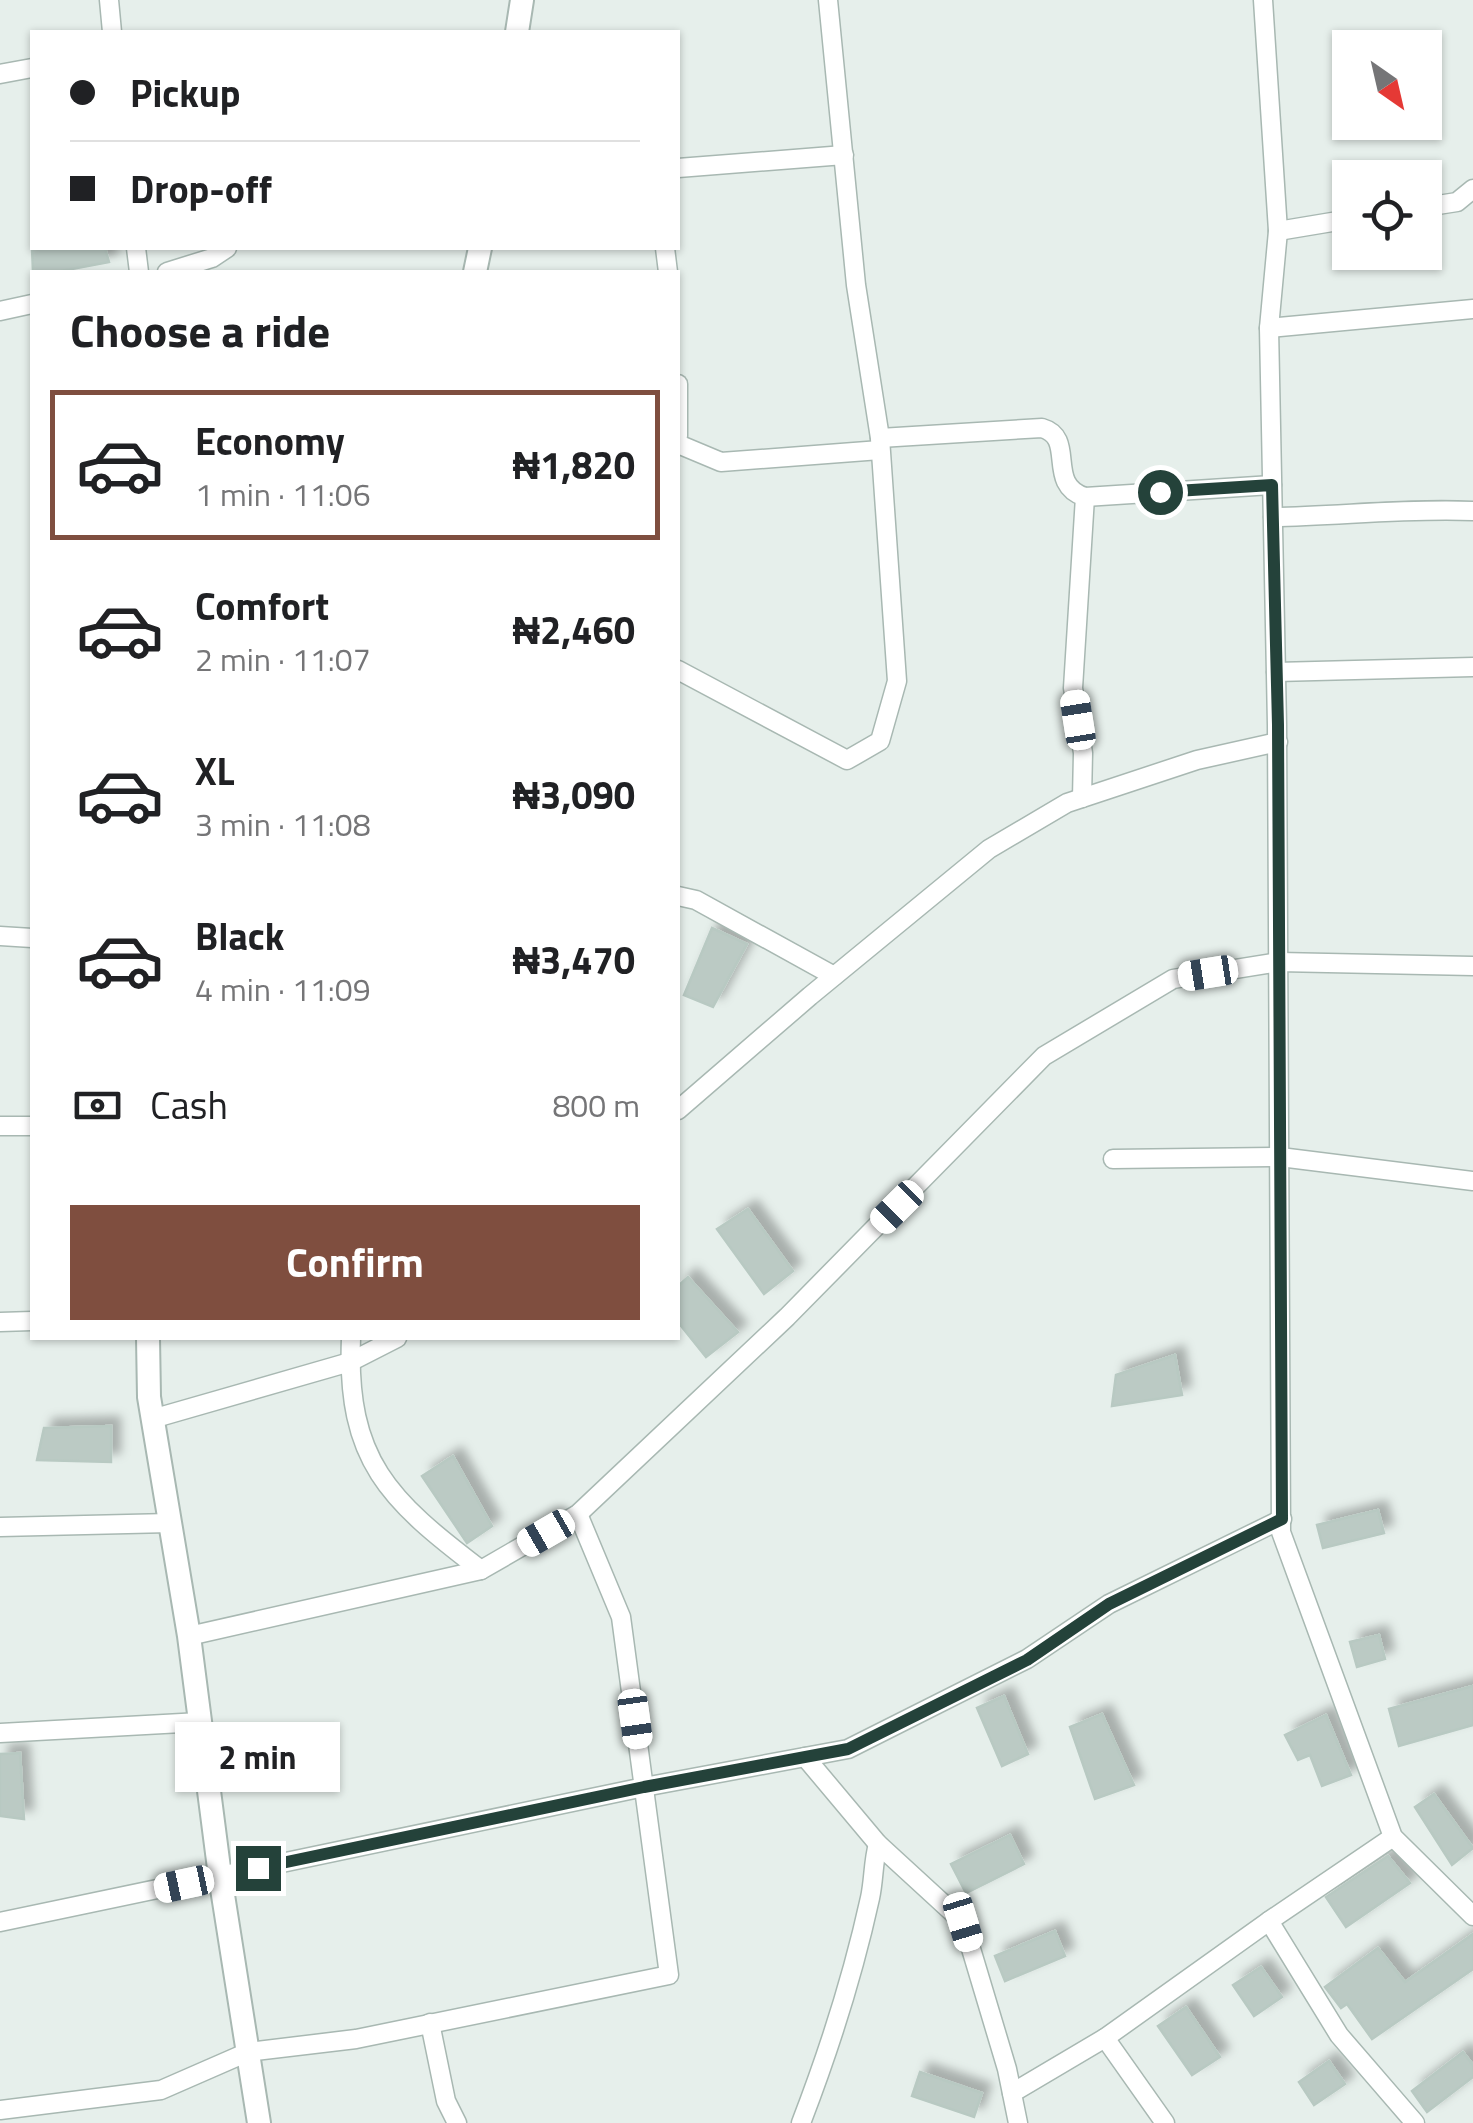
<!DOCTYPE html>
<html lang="en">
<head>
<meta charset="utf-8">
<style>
	body { margin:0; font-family:"Titillium Web",sans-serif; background:#f6f6f6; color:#202124; height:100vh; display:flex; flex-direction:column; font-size:38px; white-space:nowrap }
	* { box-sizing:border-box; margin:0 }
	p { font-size:32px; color:#757577 }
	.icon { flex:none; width:55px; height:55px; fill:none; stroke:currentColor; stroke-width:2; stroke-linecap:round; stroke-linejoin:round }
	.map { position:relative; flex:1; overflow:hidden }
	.sheet { position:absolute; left:30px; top:270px; width:650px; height:1070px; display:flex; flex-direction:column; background:#fff; border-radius:0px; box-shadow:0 2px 8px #0004 }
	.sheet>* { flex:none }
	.guide { position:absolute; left:30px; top:30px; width:650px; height:220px; border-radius:0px; box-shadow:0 2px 8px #0004; display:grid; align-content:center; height:220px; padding:0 40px; background:#fff }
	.needle { width:65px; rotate:146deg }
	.tools { position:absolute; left:1332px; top:30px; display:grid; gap:20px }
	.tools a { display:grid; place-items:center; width:110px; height:110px; border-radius:0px; background:#fff; box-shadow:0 2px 8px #0004; font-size:50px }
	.end { position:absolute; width:45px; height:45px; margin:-22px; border:12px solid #24423a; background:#fff; box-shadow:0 0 0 5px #fff }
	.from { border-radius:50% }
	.bubble { position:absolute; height:70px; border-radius:0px; background:#fff; box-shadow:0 2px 8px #0004; font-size:32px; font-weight:700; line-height:70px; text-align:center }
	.car { position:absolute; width:30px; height:60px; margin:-30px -15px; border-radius:12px; box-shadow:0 0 8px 2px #0007; background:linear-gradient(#fff 24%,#345 0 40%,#fff 0 76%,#345 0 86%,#fff 0) }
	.guide b { display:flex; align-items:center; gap:35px; height:95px; font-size:38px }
	.guide b+b { border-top:2px solid #e0e0e0 }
	.guide i { width:25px; height:25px; background:#202124 }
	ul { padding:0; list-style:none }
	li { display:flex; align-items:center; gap:30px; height:150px; margin:0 20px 15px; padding:0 20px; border:5px solid transparent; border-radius:0px }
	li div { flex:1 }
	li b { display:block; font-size:38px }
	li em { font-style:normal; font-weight:700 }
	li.selected { border-color:#7f4e3f }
	li>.icon { width:90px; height:90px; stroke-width:1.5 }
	h2 { padding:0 40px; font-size:45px; line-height:120px }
	.pay { display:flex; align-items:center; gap:25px; height:110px; padding:0 40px; font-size:38px }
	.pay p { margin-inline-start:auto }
	.button { display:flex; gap:20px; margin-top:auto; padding:20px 40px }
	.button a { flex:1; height:115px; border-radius:0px; background:#7f4e3f; color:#fff; font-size:40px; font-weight:700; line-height:115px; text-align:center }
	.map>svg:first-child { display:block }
</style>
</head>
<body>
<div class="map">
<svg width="1473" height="2123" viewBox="0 0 1473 2123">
	<defs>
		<filter id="shadow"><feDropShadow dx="9" dy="-9" stdDeviation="5" flood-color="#0004"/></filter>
	</defs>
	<rect width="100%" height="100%" fill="#e6efeb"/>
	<g fill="#bbcac4" stroke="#b8c9c2" stroke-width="2.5" filter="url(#shadow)">
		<path d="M32,248H105L109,262L56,272H33Z"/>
		<path d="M712,928L747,944L713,1007L684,995Z"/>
		<path d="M748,1209L793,1271L764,1294L717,1229Z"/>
		<path d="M688,1277L738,1332L706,1357L678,1322V1286Z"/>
		<path d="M1175,1355L1182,1395L1112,1406L1116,1375Z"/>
		<path d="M111,1426V1462L37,1460L44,1428Z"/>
		<path d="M453,1456L492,1526L467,1543L422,1476Z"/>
		<path d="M1378,1510L1384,1533L1323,1548L1317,1525Z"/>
		<path d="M1379,1635L1385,1659L1357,1667L1350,1642Z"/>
		<path d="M1473,1686V1725L1399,1746L1389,1709Z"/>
		<path d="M1004,1696L1028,1754L1002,1766L977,1708Z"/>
		<path d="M1102,1714L1134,1785L1095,1799L1070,1727Z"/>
		<path d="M1326,1715L1351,1775L1322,1786L1310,1755L1298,1760L1285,1735Z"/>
		<path d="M20,1753L24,1819L0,1816V1754Z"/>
		<path d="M1434,1794L1473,1848L1452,1865L1415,1807Z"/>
		<path d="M1010,1835L1024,1864L966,1893L951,1864Z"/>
		<path d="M1388,1856L1410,1883L1346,1927L1326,1897Z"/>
		<path d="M1055,1931L1065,1956L1005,1981L995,1956Z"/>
		<path d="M1473,1934V1969L1372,2039L1347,2004L1341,2008L1325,1987L1378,1948L1405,1982Z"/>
		<path d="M1261,1967L1282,1997L1254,2016L1233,1985Z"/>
		<path d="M1186,2007L1220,2057L1192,2075L1158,2026Z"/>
		<path d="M1463,2052L1473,2065V2077L1427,2112L1412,2091Z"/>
		<path d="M1329,2061L1345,2084L1314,2105L1299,2082Z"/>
		<path d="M920,2072L982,2093L974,2117L912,2096Z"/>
	</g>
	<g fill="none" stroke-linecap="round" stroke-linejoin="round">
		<g stroke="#a8b8b2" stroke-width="21">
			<g id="minor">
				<path d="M109,0L112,32"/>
				<path d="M1263,0L1278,231L1269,328L1277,725L1281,1532L1393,1837L1473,1916"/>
				<path d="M0,74L32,68"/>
				<path d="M678,168L844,155"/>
				<path d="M1425,207L1457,202L1473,189"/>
				<path d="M1278,231L1350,219"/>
				<path d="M136,248L139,272"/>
				<path d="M665,248L668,272"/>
				<path d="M167,272L212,258L227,248"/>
				<path d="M0,311L32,304"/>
				<path d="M1269,328L1473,309"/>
				<path d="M678,384V436"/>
				<path d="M880,438L1042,428C1077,438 1045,484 1085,497L1272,485"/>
				<path d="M678,444L721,462L880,450"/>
				<path d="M1273,517C1340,516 1406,508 1473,511"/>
				<path d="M678,670L847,760L880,741L897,681L880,438L856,285L828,0"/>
				<path d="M1276,672L1473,667"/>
				<path d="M1082,798L1083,753L1073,688L1085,497"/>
				<path d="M678,896L696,900L834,976"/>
				<path d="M0,936L32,938"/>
				<path d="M678,1110L810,996L989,849L1067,803L1197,760L1278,742"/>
				<path d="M0,1126H32"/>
				<path d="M1113,1159L1280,1157L1473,1181"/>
				<path d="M0,1322L32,1321"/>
				<path d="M351,1338C346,1461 389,1500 481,1570"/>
				<path d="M152,1419L350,1362L397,1338"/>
				<path d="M0,1527L170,1523"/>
				<path d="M189,1636L481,1570L578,1514L787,1317L1044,1056L1173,979L1279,962L1473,966"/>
				<path d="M0,1733L200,1722"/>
				<path d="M805,1757L878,1844L963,1922L1007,2069L1018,2123"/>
				<path d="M1393,1837L1269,1921L1339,2035L1415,2123"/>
				<path d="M0,1922L644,1787L848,1749L1027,1659L1109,1604L1282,1519"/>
				<path d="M430,2023L446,2101L457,2123"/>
				<path d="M1105,2038L1165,2123"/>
				<path d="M1012,2093L1105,2038L1269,1921"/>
				<path d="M0,2110L161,2090L248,2052L356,2039L669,1975L621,1617L578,1514"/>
				<path d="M801,2123C828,2053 854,1971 870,1898C874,1880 873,1862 878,1844"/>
			</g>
		</g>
		<g stroke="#a8b8b2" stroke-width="26">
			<g id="tertiary">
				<path d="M517,32L522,0"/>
				<path d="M475,272L480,248"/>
				<path d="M148,1338L149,1397L189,1636L220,1876L259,2123"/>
			</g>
		</g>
		<use href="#minor" stroke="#fff" stroke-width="18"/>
		<use href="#tertiary" stroke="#fff" stroke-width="22"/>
	</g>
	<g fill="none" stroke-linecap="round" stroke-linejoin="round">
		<path stroke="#24423a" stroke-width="12" d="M258,1868L644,1787L848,1749L1027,1660L1109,1604L1282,1519L1278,725L1272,485L1160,492"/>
	</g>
</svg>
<div class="tools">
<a><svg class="needle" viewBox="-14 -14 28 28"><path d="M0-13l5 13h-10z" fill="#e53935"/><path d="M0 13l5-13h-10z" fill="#757577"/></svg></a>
<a><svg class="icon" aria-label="locate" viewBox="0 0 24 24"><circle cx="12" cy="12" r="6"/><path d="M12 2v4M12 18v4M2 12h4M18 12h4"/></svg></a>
</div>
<i class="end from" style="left:1160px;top:492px"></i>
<i class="end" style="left:258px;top:1868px"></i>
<div class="bubble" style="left:175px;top:1722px;width:165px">2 min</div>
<i class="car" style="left:1078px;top:720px;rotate:351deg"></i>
<i class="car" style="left:1208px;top:973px;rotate:261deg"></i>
<i class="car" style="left:897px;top:1207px;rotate:225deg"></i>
<i class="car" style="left:546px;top:1533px;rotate:240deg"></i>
<i class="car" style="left:635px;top:1719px;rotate:172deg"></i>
<i class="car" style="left:184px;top:1884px;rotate:258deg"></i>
<i class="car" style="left:963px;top:1922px;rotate:163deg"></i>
<div class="guide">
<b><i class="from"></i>Pickup</b>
<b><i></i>Drop-off</b>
</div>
<section class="sheet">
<h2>Choose a ride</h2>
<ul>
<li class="selected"><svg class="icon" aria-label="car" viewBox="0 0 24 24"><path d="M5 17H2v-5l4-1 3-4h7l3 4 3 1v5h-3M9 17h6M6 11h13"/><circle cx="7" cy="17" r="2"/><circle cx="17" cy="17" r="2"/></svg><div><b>Economy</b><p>1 min · 11:06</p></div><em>₦1,820</em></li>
<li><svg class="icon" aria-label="car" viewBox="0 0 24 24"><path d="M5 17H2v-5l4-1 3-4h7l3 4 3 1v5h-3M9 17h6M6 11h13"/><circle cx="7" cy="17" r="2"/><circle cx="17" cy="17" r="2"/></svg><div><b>Comfort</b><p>2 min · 11:07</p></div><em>₦2,460</em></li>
<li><svg class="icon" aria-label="car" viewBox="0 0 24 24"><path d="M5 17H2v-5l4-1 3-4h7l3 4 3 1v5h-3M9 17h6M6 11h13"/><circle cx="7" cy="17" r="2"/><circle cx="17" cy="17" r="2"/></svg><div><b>XL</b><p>3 min · 11:08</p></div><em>₦3,090</em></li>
<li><svg class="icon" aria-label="car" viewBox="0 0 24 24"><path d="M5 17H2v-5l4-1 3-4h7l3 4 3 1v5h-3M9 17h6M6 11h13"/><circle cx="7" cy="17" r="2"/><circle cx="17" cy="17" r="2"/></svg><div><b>Black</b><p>4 min · 11:09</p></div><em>₦3,470</em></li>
</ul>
<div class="pay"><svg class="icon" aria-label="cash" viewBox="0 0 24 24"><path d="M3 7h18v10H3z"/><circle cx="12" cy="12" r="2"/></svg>Cash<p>800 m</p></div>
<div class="button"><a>Confirm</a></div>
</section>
</div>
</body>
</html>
